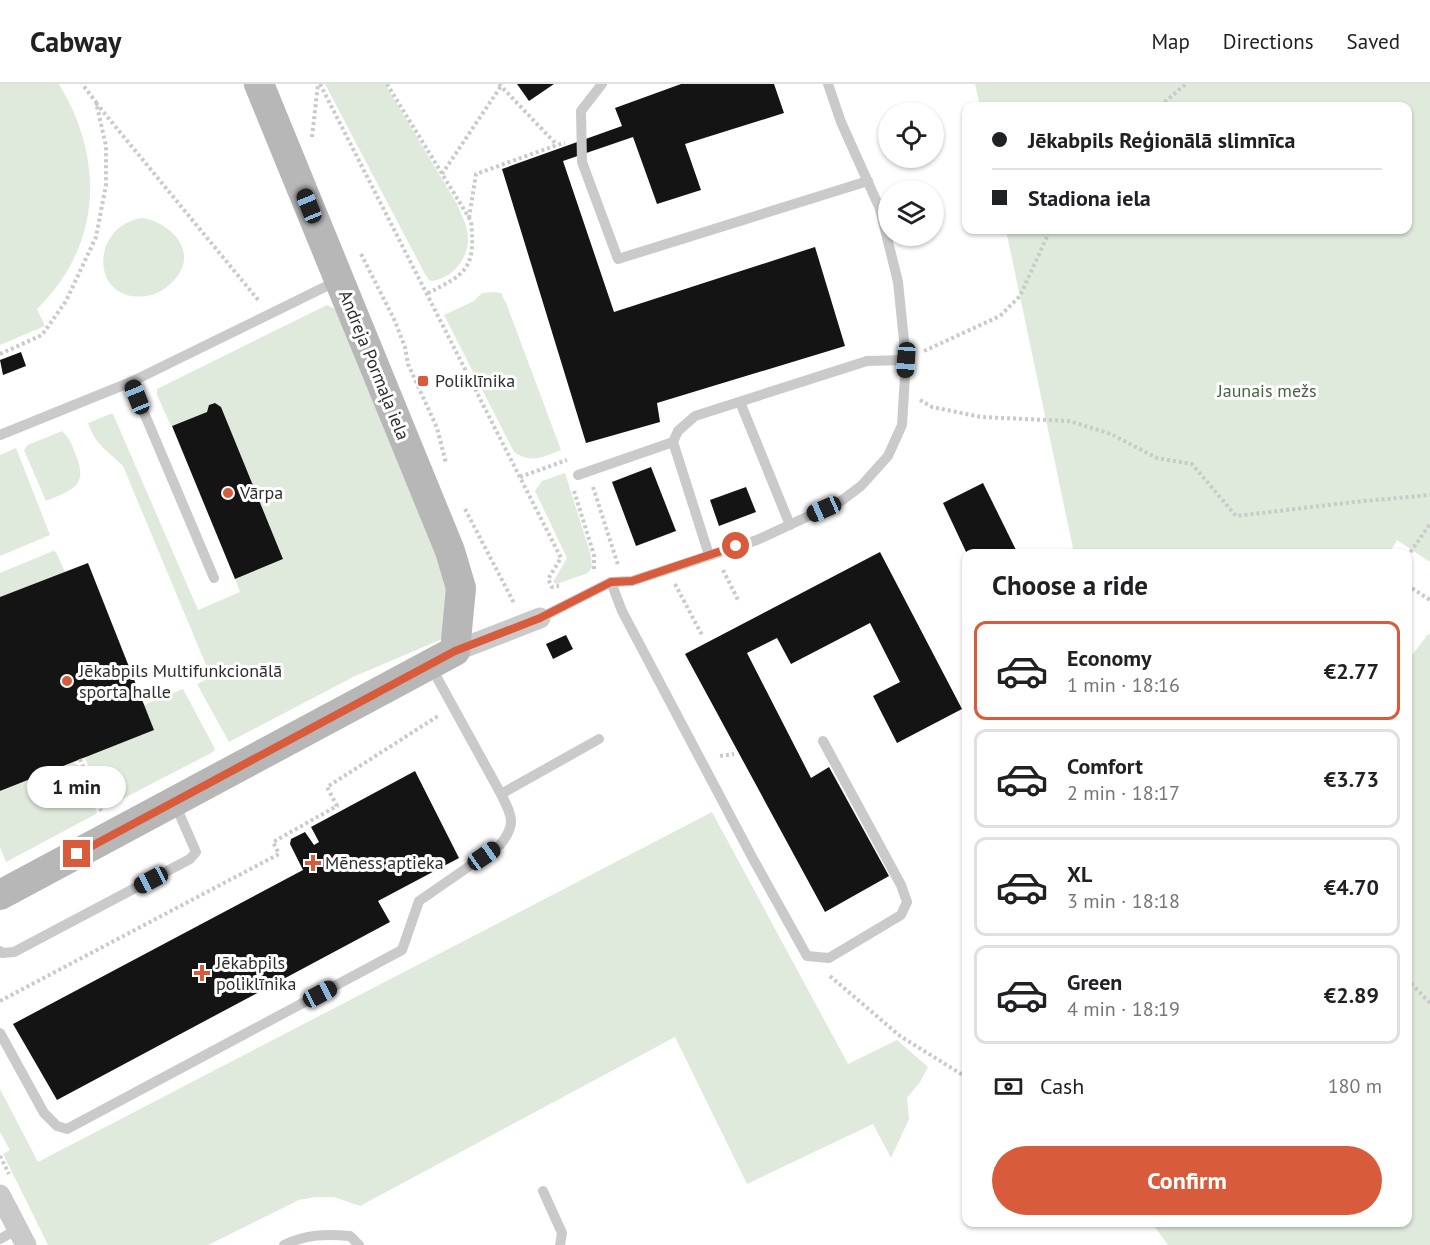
<!DOCTYPE html>
<html lang="en">
<head>
<meta charset="utf-8">
<style>
	body { margin:0; font-family:"PT Sans",sans-serif; background:#f2f2f2; color:#202124; height:100vh; display:flex; flex-direction:column; font-size:22px; white-space:nowrap }
	* { box-sizing:border-box; margin:0 }
	p { font-size:20px; color:#757577 }
	.icon { flex:none; width:33px; height:33px; fill:none; stroke:currentColor; stroke-width:2; stroke-linecap:round; stroke-linejoin:round }
	.map { position:relative; flex:1; overflow:hidden }
	.panel { position:absolute; left:962px; top:465px; width:450px; height:678px; display:flex; flex-direction:column; background:#fff; border-radius:12px; box-shadow:0 2px 4px #0004 }
	.panel>* { flex:none }
	.hud { position:absolute; left:962px; top:18px; width:450px; height:132px; border-radius:12px; box-shadow:0 2px 4px #0004; display:grid; align-content:center; height:132px; padding:0 30px; background:#fff }
	.controls { position:absolute; left:878px; top:18px; display:grid; gap:12px }
	.controls a { display:grid; place-items:center; width:66px; height:66px; border-radius:50%; background:#fff; box-shadow:0 2px 4px #0004; font-size:30px }
	.end { position:absolute; width:27px; height:27px; margin:-14px; border:8px solid #d85b3b; background:#fff; box-shadow:0 0 0 3px #fff }
	.from { border-radius:50% }
	.bubble { position:absolute; height:42px; border-radius:21px; background:#fff; box-shadow:0 2px 4px #0004; font-size:20px; font-weight:700; line-height:42px; text-align:center }
	.car { position:absolute; width:18px; height:36px; margin:-18px -9px; border-radius:8px; box-shadow:0 0 4px 2px #0007; background:linear-gradient(#222 24%,#8ab4d8 0 40%,#222 0 76%,#8ab4d8 0 86%,#222 0) }
	.hud b { display:flex; align-items:center; gap:21px; height:57px; font-size:22px }
	.hud b+b { border-top:2px solid #e0e0e0 }
	.hud i { width:15px; height:15px; background:#202124 }
	ul { padding:0; list-style:none }
	li { display:flex; align-items:center; gap:18px; height:99px; margin:0 12px 9px; padding:0 18px; border:3px solid #e0e0e0; border-radius:12px }
	li div { flex:1 }
	li b { display:block; font-size:22px }
	li em { font-style:normal; font-weight:700 }
	li.active { border-color:#d85b3b }
	li>.icon { width:54px; height:54px; stroke-width:1.5 }
	h2 { padding:0 30px; font-size:27px; line-height:72px }
	.pay { display:flex; align-items:center; gap:15px; height:66px; padding:0 30px; font-size:22px }
	.pay p { margin-inline-start:auto }
	.button { display:flex; gap:12px; margin-top:auto; padding:12px 30px }
	.button a { flex:1; height:69px; border-radius:36px; background:#d85b3b; color:#fff; font-size:24px; font-weight:700; line-height:69px; text-align:center }
	header { display:flex; align-items:center; gap:36px; box-sizing:border-box; height:84px; padding:0 30px; background:#fff; border-bottom:2px solid #e0e0e0 }
	header strong { font-size:28px }
	nav { display:flex; gap:33px; margin-inline-start:auto; font-size:21px }
	.map>svg:first-child { display:block }
</style>
</head>
<body>
<header>
<strong>Cabway</strong>
<nav><a>Map</a><a>Directions</a><a>Saved</a></nav>
</header>
<div class="map">
<svg width="1430" height="1161" viewBox="0 0 1430 1161">
	<rect width="100%" height="100%" fill="#fff"/>
	<g fill="#dfeadc">
		<path d="M0,0H59C105,76 102,161 37,225L45,242L0,261Z"/>
		<path d="M325,0H385L457,120C462,132 469,145 468,158C466,178 450,196 430,197L425,190Z"/>
		<path d="M975,0H1430V478L1397,456L1389,470L1074,469L1006,146H1407V22H980Z"/>
		<path d="M142,134C166,137 195,162 180,188C173,200 160,210 147,212C90,220 89,142 142,134Z"/>
		<path d="M494,208L501,209L506,219L561,366C543,373 532,380 514,368L444,231L474,217L482,209Z"/>
		<path d="M327,221L335,225L440,482L448,506L447,547L440,556L353,593L229,658L197,600L211,593L123,382C107,366 96,362 88,339L110,330H113L198,526L240,508L235,495L283,475L221,323L215,319L209,322L207,328L171,342L157,311V305Z"/>
		<path d="M62,347C70,354 72,362 76,371C89,403 71,406 46,417L24,366L28,361Z"/>
		<path d="M16,364L50,451L0,472V371Z"/>
		<path d="M565,389L591,472L592,483L588,489L557,500L553,498L567,474L535,407L542,397Z"/>
		<path d="M53,467L56,468L65,488L0,513V489Z"/>
		<path d="M1428,550L1430,551V1161H1168L1152,1139L1407,1138V578Z"/>
		<path d="M183,605L215,665L213,668L105,724L85,674L144,621Z"/>
		<path d="M73,678L79,682L97,728L96,730L6,778L0,763V707Z"/>
		<path d="M712,728L848,980L897,956L928,983L920,998L907,1014L909,1035L891,1074L873,1040L747,1100L675,953L360,1122L334,1113H315L299,1116L208,1161H48L3,1070L10,1066L0,1048V1005L38,1078Z"/>
	</g>
	<g fill="#141414">
		<path d="M517,0H554L529,17Z"/>
		<path d="M681,0H774L784,29L685,60L701,106L657,120L633,53L563,77L614,228L815,163L845,262L657,319L660,338L586,359L502,85L622,42L615,24Z"/>
		<path d="M21,268L26,282L3,291L0,276Z"/>
		<path d="M215,319L221,323L283,475L235,495L172,342L207,328L209,321Z"/>
		<path d="M651,383L676,447L636,462L612,398Z"/>
		<path d="M983,399L1018,470H967L943,419Z"/>
		<path d="M746,403L756,428L719,442L710,416Z"/>
		<path d="M880,468L962,625L897,659L873,612L900,598L870,539L791,580L777,554L747,569L811,694L829,683L889,792L825,828L685,570Z"/>
		<path d="M88,479L154,646L0,707V513Z"/>
		<path d="M566,551L573,565L553,575L546,560Z"/>
		<path d="M415,687L459,774L378,817L390,838L57,1016L13,940L303,786L290,760L291,755L305,748L314,761L319,758L311,743Z"/>
	</g>
	<g fill="none" stroke-linecap="round" stroke-linejoin="round">
		<g stroke="#cacaca" stroke-width="4" stroke-dasharray="3 3" stroke-linecap="butt">
			<path d="M320,0L561,474L548,495L552,503L559,502"/>
			<path d="M387,0L471,137C476,185 466,190 426,210"/>
			<path d="M499,0L557,61"/>
			<path d="M96,19L259,217"/>
			<path d="M1160,22L1186,0"/>
			<path d="M312,53L318,0"/>
			<path d="M442,90L501,2"/>
			<path d="M469,134L476,90L557,61L565,59"/>
			<path d="M361,170L394,235L405,263L408,280L437,344L446,379"/>
			<path d="M924,267L1000,232L1020,212L1050,146"/>
			<path d="M0,270L42,251L66,217L96,153L106,101V62L96,18L82,0"/>
			<path d="M920,316L932,323L981,333L1069,337L1111,350L1157,374L1192,380L1236,432L1354,418L1430,411"/>
			<path d="M520,393L567,376"/>
			<path d="M593,403L618,481"/>
			<path d="M574,407L594,471V486"/>
			<path d="M465,425L514,519"/>
			<path d="M1407,473L1430,440"/>
			<path d="M723,486L739,518"/>
			<path d="M675,500L703,553"/>
			<path d="M1407,501L1430,516"/>
			<path d="M720,672L734,670"/>
			<path d="M80,675L101,727"/>
			<path d="M830,892L900,952L966,993"/>
			<path d="M1407,895L1430,919"/>
			<path d="M0,917L279,770L273,758L337,722L327,703L438,632"/>
			<path d="M0,1072L9,1090"/>
		</g>
		<g stroke="#cacaca" stroke-width="10">
			<path d="M602,0L581,27L582,78L618,175L868,97"/>
			<path d="M131,298L214,494"/>
			<path d="M740,318L790,441"/>
			<path d="M0,351L131,298L337,197"/>
			<path d="M578,391L673,358"/>
			<path d="M709,471L673,358L678,347L695,332L867,277L906,276"/>
			<path d="M611,498L622,527L752,773L807,872L829,874L901,831L907,818L901,801L823,657"/>
			<path d="M540,534L611,498L632,497L757,456L841,417L861,402L888,372L902,341L906,276L898,198L880,125L841,38L828,0"/>
			<path d="M501,710L599,655"/>
			<path d="M0,867L2,869L14,868L190,775L196,768L175,720"/>
			<path d="M0,949L44,1029L57,1042L67,1045L402,866L419,817L500,761C517,740 512,732 501,710L430,581"/>
			<path d="M543,1107L562,1149L560,1161"/>
			<path d="M0,1155L18,1145"/>
			<path d="M284,1161C306,1150 326,1150 350,1152L359,1161"/>
		</g>
		<g stroke="#cacaca" stroke-width="21">
			<path d="M455,567L540,534"/>
			<path d="M0,1111L26,1161"/>
		</g>
		<path stroke="#b7b7b7" stroke-width="30" d="M0,811L455,567L461,504L450,467L259,0"/>
	</g>
	<g fill="none" stroke-linecap="round" stroke-linejoin="round">
		<path stroke="#d85b3b" stroke-width="8" d="M77,770L455,567L540,534L611,498L632,497L736,462"/>
	</g>
	<g fill="#d85b3b" stroke="#fff" stroke-width="2">
		<rect x="417" y="291" width="12" height="12" rx="3"/>
		<circle cx="228" cy="409" r="6"/>
		<circle cx="67" cy="597" r="6"/>
		<path d="M310 770h6v6h6v6h-6v6h-6v-6h-6v-6h6z"/>
		<path d="M199 880h6v6h6v6h-6v6h-6v-6h-6v-6h6z"/>
	</g>
	<g text-anchor="middle" stroke-width="6" stroke-linejoin="round" paint-order="stroke">
		<g font-size="18" fill="#2d2d2d" stroke="#fff">
			<text transform="translate(374 281) rotate(68)" y="6">Andreja Pormaļa iela</text>
		</g>
		<g font-size="18" fill="#2d2d2d" stroke="#fff" text-anchor="start">
			<text x="435" y="303">Poliklīnika</text>
			<text x="240" y="415">Vārpa</text>
			<text x="79" y="593">Jēkabpils Multifunkcionālā<tspan x="79" dy="21">sporta halle</tspan></text>
			<text x="325" y="785">Mēness aptieka</text>
			<text x="216" y="885">Jēkabpils<tspan x="216" dy="21">poliklīnika</tspan></text>
		</g>
		<g font-size="18" fill="#45653e" stroke="#fff">
			<text x="1267" y="313">Jaunais mežs</text>
		</g>
	</g>
</svg>
<div class="controls">
<a><svg class="icon" aria-label="locate" viewBox="0 0 24 24"><circle cx="12" cy="12" r="6"/><path d="M12 2v4M12 18v4M2 12h4M18 12h4"/></svg></a>
<a><svg class="icon" aria-label="layers" viewBox="0 0 24 24"><path d="M12 4l9 5-9 5-9-5zM3 14l9 5 9-5"/></svg></a>
</div>
<i class="end from" style="left:736px;top:462px"></i>
<i class="end" style="left:77px;top:770px"></i>
<div class="bubble" style="left:27px;top:682px;width:99px">1 min</div>
<i class="car" style="left:309px;top:122px;rotate:338deg"></i>
<i class="car" style="left:906px;top:276px;rotate:184deg"></i>
<i class="car" style="left:137px;top:313px;rotate:338deg"></i>
<i class="car" style="left:824px;top:425px;rotate:246deg"></i>
<i class="car" style="left:484px;top:772px;rotate:55deg"></i>
<i class="car" style="left:151px;top:796px;rotate:242deg"></i>
<i class="car" style="left:320px;top:910px;rotate:62deg"></i>
<div class="hud">
<b><i class="from"></i>Jēkabpils Reģionālā slimnīca</b>
<b><i></i>Stadiona iela</b>
</div>
<section class="panel">
<h2>Choose a ride</h2>
<ul>
<li class="active"><svg class="icon" aria-label="car" viewBox="0 0 24 24"><path d="M5 17H2v-5l4-1 3-4h7l3 4 3 1v5h-3M9 17h6M6 11h13"/><circle cx="7" cy="17" r="2"/><circle cx="17" cy="17" r="2"/></svg><div><b>Economy</b><p>1 min · 18:16</p></div><em>€2.77</em></li>
<li><svg class="icon" aria-label="car" viewBox="0 0 24 24"><path d="M5 17H2v-5l4-1 3-4h7l3 4 3 1v5h-3M9 17h6M6 11h13"/><circle cx="7" cy="17" r="2"/><circle cx="17" cy="17" r="2"/></svg><div><b>Comfort</b><p>2 min · 18:17</p></div><em>€3.73</em></li>
<li><svg class="icon" aria-label="car" viewBox="0 0 24 24"><path d="M5 17H2v-5l4-1 3-4h7l3 4 3 1v5h-3M9 17h6M6 11h13"/><circle cx="7" cy="17" r="2"/><circle cx="17" cy="17" r="2"/></svg><div><b>XL</b><p>3 min · 18:18</p></div><em>€4.70</em></li>
<li><svg class="icon" aria-label="car" viewBox="0 0 24 24"><path d="M5 17H2v-5l4-1 3-4h7l3 4 3 1v5h-3M9 17h6M6 11h13"/><circle cx="7" cy="17" r="2"/><circle cx="17" cy="17" r="2"/></svg><div><b>Green</b><p>4 min · 18:19</p></div><em>€2.89</em></li>
</ul>
<div class="pay"><svg class="icon" aria-label="cash" viewBox="0 0 24 24"><path d="M3 7h18v10H3z"/><circle cx="12" cy="12" r="2"/></svg>Cash<p>180 m</p></div>
<div class="button"><a>Confirm</a></div>
</section>
</div>
</body>
</html>
